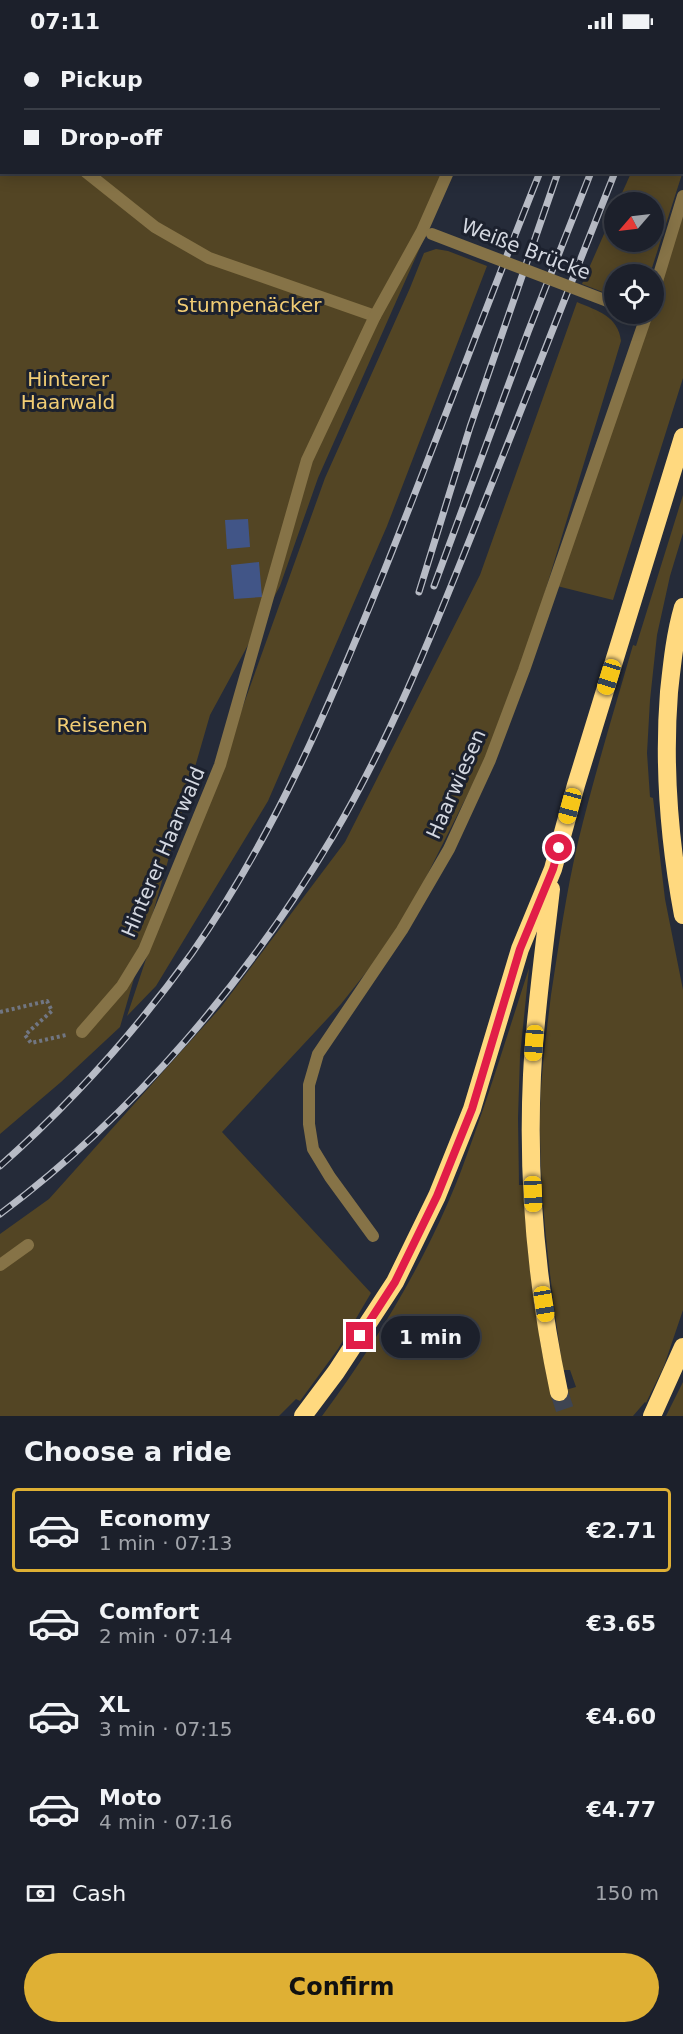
<!DOCTYPE html>
<html lang="en">
<head>
<meta charset="utf-8">
<style>
	body { margin:0; font-family:"DejaVu Sans",sans-serif; background:#292d37; color:#f1f3f6; height:100vh; display:flex; flex-direction:column; font-size:22px; white-space:nowrap }
	* { box-sizing:border-box; margin:0 }
	p { font-size:20px; color:#a0a3a9 }
	.icon { flex:none; width:33px; height:33px; fill:none; stroke:currentColor; stroke-width:2; stroke-linecap:round; stroke-linejoin:round }
	.map { position:relative; height:1374px; overflow:hidden }
	.side { display:flex; flex-direction:column; background:#1c202b; flex:1 }
	.side>* { flex:none }
	.top-card { position:absolute; left:0px; top:0px; width:684px; height:132px; box-shadow:0 3px 15px #0003,0 0 0 2px #3a3e47; display:grid; align-content:center; height:132px; padding:0 24px; background:#1c202b }
	.needle { width:39px; rotate:242deg }
	.buttons { position:absolute; left:604px; top:150px; display:grid; gap:12px }
	.buttons a { display:grid; place-items:center; width:60px; height:60px; border-radius:50%; background:#1c202b; box-shadow:0 3px 15px #0003,0 0 0 2px #3a3e47; font-size:30px }
	.end { position:absolute; width:27px; height:27px; margin:-14px; border:8px solid #e11d48; background:#fff; box-shadow:0 0 0 3px #fff }
	.from { border-radius:50% }
	.bubble { position:absolute; height:42px; border-radius:21px; background:#1c202b; box-shadow:0 3px 15px #0003,0 0 0 2px #3a3e47; font-size:20px; font-weight:800; line-height:42px; text-align:center }
	.car { position:absolute; width:18px; height:36px; margin:-18px -9px; border-radius:8px; box-shadow:0 0 4px 2px #0007; background:linear-gradient(#f5c518 24%,#345 0 40%,#f5c518 0 76%,#345 0 86%,#f5c518 0) }
	.top-card b { display:flex; align-items:center; gap:21px; height:57px; font-size:22px }
	.top-card b+b { border-top:2px solid #3a3e47 }
	.top-card i { width:15px; height:15px; background:#f1f3f6 }
	ul { padding:0; list-style:none }
	li { display:flex; align-items:center; gap:18px; height:84px; margin:0 12px 9px; padding:0 12px; border:3px solid transparent; border-radius:6px }
	li div { flex:1 }
	li b { display:block; font-size:22px }
	li em { font-style:normal; font-weight:800 }
	li.on { border-color:#dfb034 }
	li>.icon { width:54px; height:54px; stroke-width:1.5 }
	h2 { padding:0 24px; font-size:27px; line-height:72px }
	.pay { display:flex; align-items:center; gap:15px; height:66px; padding:0 24px; font-size:22px }
	.pay p { margin-inline-start:auto }
	.cta { display:flex; gap:12px; margin-top:auto; padding:12px 24px }
	.cta a { flex:1; height:69px; border-radius:36px; background:#dfb034; color:#111; font-size:24px; font-weight:800; line-height:69px; text-align:center }
	.status { display:flex; justify-content:space-between; align-items:center; height:42px; padding:0 30px; background:#1c202b; direction:ltr }
	.status svg { height:16px; fill:currentColor }
	.map>svg:first-child { display:block }
</style>
</head>
<body>
<div class="status"><b>07:11</b><svg viewBox="0 0 49 12"><path d="M0 12V9h3v3zM5 12V6h3v6zM10 12V3h3v9zM15 12V0h3v12zM26 1h20v11H26zM47 4h2v5h-2z"/></svg></div>
<div class="map">
<svg width="683" height="1374" viewBox="0 0 683 1374">
	<rect width="100%" height="100%" fill="#252b39"/>
	<g fill="#534524">
		<path d="M0,0H511L2,2V130L453,131L318,436L280,544L210,673L120,985L61,1040L0,1092Z"/>
		<path d="M683,10V129L650,232H615V253L613,254L582,242L615,167V200H654V160H618L631,131L682,130Z"/>
		<path d="M683,170V336L613,558L557,544L651,272H654V263Z"/>
		<path d="M436,207L448,209L487,224L387,484L268,759L156,944L127,974L154,893L197,792L325,436L410,246L424,211Z"/>
		<path d="M577,260C598,269 618,274 621,299L508,672L399,889L341,962L222,1090L371,1251L338,1307L300,1359L296,1357L279,1374H0V1192L49,1157L221,965L345,800L480,533Z"/>
		<path d="M683,453V491L670,534L657,593L650,658L647,711L650,755L653,756L665,857L683,948V1268L664,1324L646,1361L645,1360L633,1374H322C378,1298 427,1217 461,1129C486,1063 507,994 529,926L520,1014L518,1076L519,1143H523C527,1214 535,1283 551,1352L576,1345L570,1328H563C551,1246 540,1164 540,1080C540,1037 546,995 551,953C559,902 566,851 578,800C594,734 614,669 633,603L636,604Z"/>
		<path d="M683,1340V1374H666Z"/>
	</g>
	<g fill="#415587">
		<path d="M248,477L250,505L227,507L225,478Z"/>
		<path d="M259,520L262,555L234,557L231,523Z"/>
	</g>
	<g fill="none" stroke-linecap="round" stroke-linejoin="round">
		<path stroke="#3f4552" stroke-width="18" stroke-dasharray="18 9" stroke-linecap="butt" d="M559,1350L567,1374"/>
		<path stroke="#717682" stroke-width="4" stroke-dasharray="3 3" stroke-linecap="butt" d="M0,970L47,959L52,969L25,993L31,1001L66,993"/>
		<g stroke="#867347" stroke-width="12">
			<path d="M518,2L519,0"/>
			<path d="M86,130L155,185L209,216L375,274"/>
			<path d="M654,249L683,154"/>
			<path d="M82,990L122,944L144,908L220,723L307,418L375,274L422,189L448,130"/>
			<path d="M373,1194L330,1135L313,1107L309,1082V1043L318,1012L402,888L449,807L490,718L524,628L647,272"/>
			<path d="M0,1223L28,1203"/>
		</g>
		<g stroke="#ffd97f" stroke-width="18">
			<path d="M683,565C675,592 672,622 669,650C663,727 669,798 683,873"/>
			<path d="M551,847C544,909 535,971 532,1033C527,1139 537,1247 559,1350"/>
			<path d="M303,1374L336,1330L395,1240L437,1154L472,1067L520,907L553,827L576,743L683,395"/>
			<path d="M652,1374L683,1305"/>
		</g>
		<g stroke="#b7bbc5" stroke-width="7">
			<g id="rail">
				<path d="M591,2V0"/>
				<path d="M607,2V0"/>
				<path d="M643,2V0"/>
				<path d="M667,2V0"/>
				<path d="M434,544L528,290L591,130"/>
				<path d="M419,550L470,385L558,130"/>
				<path d="M0,1124C72,1060 136,989 192,911C275,793 331,660 385,527C438,395 487,262 540,130"/>
				<path d="M0,1172C134,1072 248,938 333,794C389,699 431,595 472,492C520,372 567,251 615,130"/>
			</g>
		</g>
		<use href="#rail" stroke="#1c212e" stroke-width="4.5" stroke-dasharray="14" stroke-linecap="butt"/>
		<path stroke="#867347" stroke-width="12" d="M432,192L615,262"/>
	</g>
	<g fill="none" stroke-linecap="round" stroke-linejoin="round">
		<path stroke="#e11d48" stroke-width="8" d="M360,1294L395,1240L437,1154L472,1067L520,907L553,827L559,806"/>
	</g>
	<g text-anchor="middle" stroke-width="6" stroke-linejoin="round" paint-order="stroke">
		<g font-size="20" fill="#d4d8e1" stroke="#1c212e">
			<text transform="translate(526 207) rotate(21)" y="7">Weiße Brücke</text>
			<text transform="translate(456 742) rotate(-66)" y="7">Haarwiesen</text>
			<text transform="translate(163 810) rotate(-67)" y="7">Hinterer Haarwald</text>
		</g>
		<g font-size="20" fill="#f2cd74" stroke="#1c212e">
			<text x="249" y="270">Stumpenäcker</text>
			<text x="68" y="344">Hinterer<tspan x="68" dy="23">Haarwald</tspan></text>
			<text x="102" y="690">Reisenen</text>
		</g>
	</g>
</svg>
<div class="buttons">
<a><svg class="needle" viewBox="-14 -14 28 28"><path d="M0-13l5 13h-10z" fill="#e53935"/><path d="M0 13l5-13h-10z" fill="#a0a3a9"/></svg></a>
<a><svg class="icon" aria-label="locate" viewBox="0 0 24 24"><circle cx="12" cy="12" r="6"/><path d="M12 2v4M12 18v4M2 12h4M18 12h4"/></svg></a>
</div>
<i class="end from" style="left:559px;top:806px"></i>
<i class="end" style="left:360px;top:1294px"></i>
<div class="bubble" style="left:381px;top:1274px;width:99px">1 min</div>
<i class="car" style="left:609px;top:635px;rotate:197deg"></i>
<i class="car" style="left:570px;top:764px;rotate:195deg"></i>
<i class="car" style="left:534px;top:1001px;rotate:184deg"></i>
<i class="car" style="left:533px;top:1152px;rotate:178deg"></i>
<i class="car" style="left:544px;top:1262px;rotate:171deg"></i>
<div class="top-card">
<b><i class="from"></i>Pickup</b>
<b><i></i>Drop-off</b>
</div>
</div>
<section class="side">
<h2>Choose a ride</h2>
<ul>
<li class="on"><svg class="icon" aria-label="car" viewBox="0 0 24 24"><path d="M5 17H2v-5l4-1 3-4h7l3 4 3 1v5h-3M9 17h6M6 11h13"/><circle cx="7" cy="17" r="2"/><circle cx="17" cy="17" r="2"/></svg><div><b>Economy</b><p>1 min · 07:13</p></div><em>€2.71</em></li>
<li><svg class="icon" aria-label="car" viewBox="0 0 24 24"><path d="M5 17H2v-5l4-1 3-4h7l3 4 3 1v5h-3M9 17h6M6 11h13"/><circle cx="7" cy="17" r="2"/><circle cx="17" cy="17" r="2"/></svg><div><b>Comfort</b><p>2 min · 07:14</p></div><em>€3.65</em></li>
<li><svg class="icon" aria-label="car" viewBox="0 0 24 24"><path d="M5 17H2v-5l4-1 3-4h7l3 4 3 1v5h-3M9 17h6M6 11h13"/><circle cx="7" cy="17" r="2"/><circle cx="17" cy="17" r="2"/></svg><div><b>XL</b><p>3 min · 07:15</p></div><em>€4.60</em></li>
<li><svg class="icon" aria-label="car" viewBox="0 0 24 24"><path d="M5 17H2v-5l4-1 3-4h7l3 4 3 1v5h-3M9 17h6M6 11h13"/><circle cx="7" cy="17" r="2"/><circle cx="17" cy="17" r="2"/></svg><div><b>Moto</b><p>4 min · 07:16</p></div><em>€4.77</em></li>
</ul>
<div class="pay"><svg class="icon" aria-label="cash" viewBox="0 0 24 24"><path d="M3 7h18v10H3z"/><circle cx="12" cy="12" r="2"/></svg>Cash<p>150 m</p></div>
<div class="cta"><a>Confirm</a></div>
</section>
</body>
</html>
